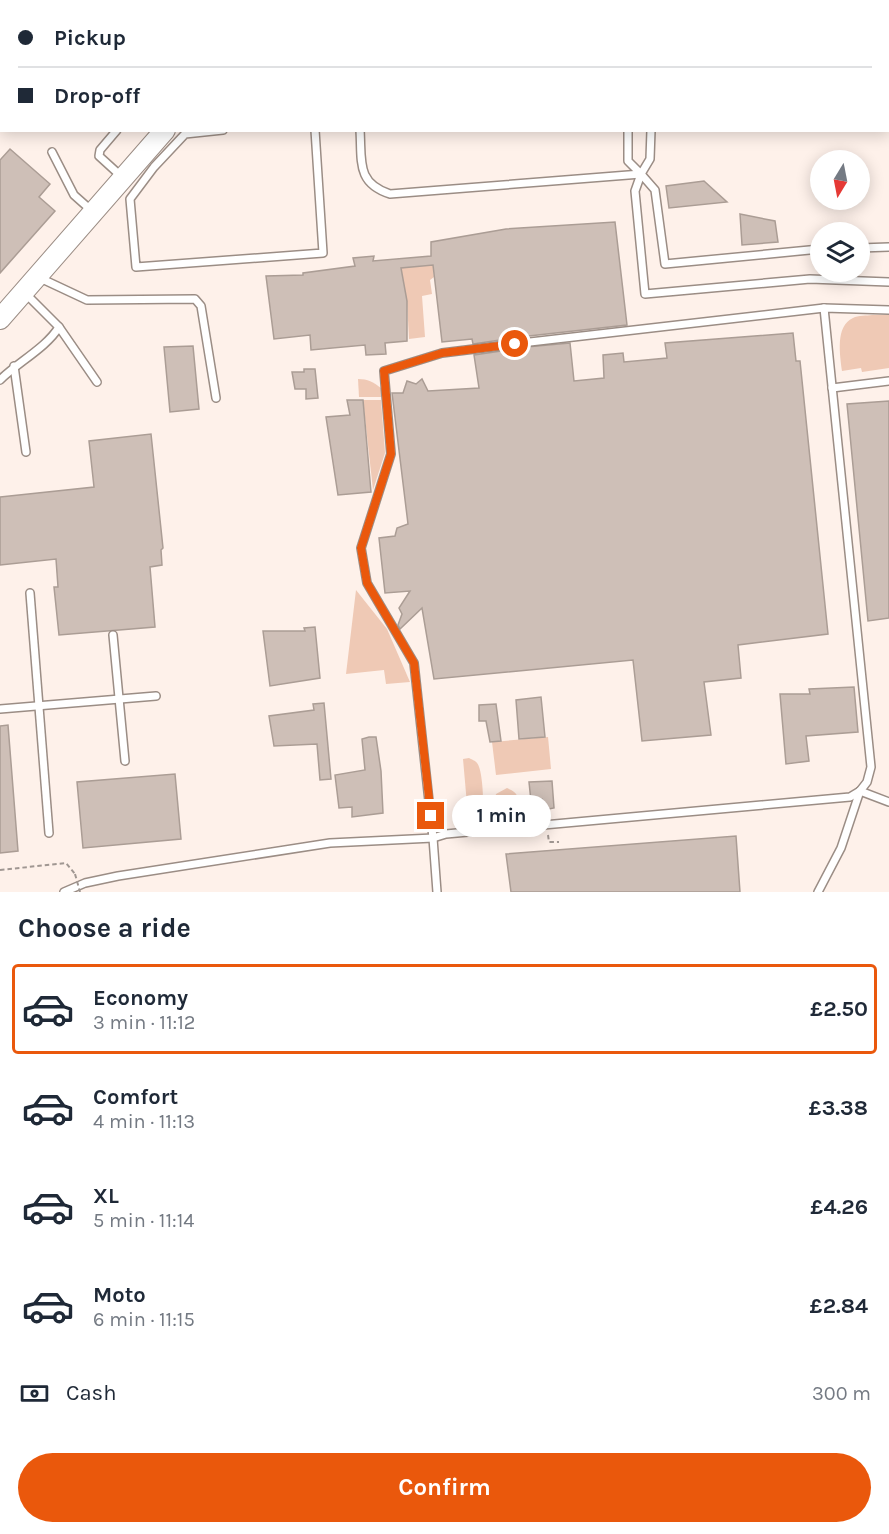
<!DOCTYPE html>
<html lang="en">
<head>
<meta charset="utf-8">
<style>
	body { margin:0; font-family:Karla,sans-serif; background:#f2f2f3; color:#1f2937; height:100vh; display:flex; flex-direction:column; font-size:22px; white-space:nowrap }
	* { box-sizing:border-box; margin:0 }
	p { font-size:20px; color:#747a83 }
	.icon { flex:none; width:33px; height:33px; fill:none; stroke:currentColor; stroke-width:2; stroke-linecap:round; stroke-linejoin:round }
	.map { position:relative; height:892px; overflow:hidden }
	.panel { display:flex; flex-direction:column; background:#fff; flex:1 }
	.panel>* { flex:none }
	.top-card { position:absolute; left:0px; top:0px; width:890px; height:132px; box-shadow:0 3px 15px #0003; display:grid; align-content:center; height:132px; padding:0 18px; background:#fff }
	.needle { width:39px; rotate:190deg }
	.controls { position:absolute; left:810px; top:150px; display:grid; gap:12px }
	.controls a { display:grid; place-items:center; width:60px; height:60px; border-radius:50%; background:#fff; box-shadow:0 3px 15px #0003; font-size:30px }
	.end { position:absolute; width:27px; height:27px; margin:-14px; border:8px solid #ea580c; background:#fff; box-shadow:0 0 0 3px #fff }
	.from { border-radius:50% }
	.bubble { position:absolute; height:42px; border-radius:21px; background:#fff; box-shadow:0 3px 15px #0003; font-size:20px; font-weight:700; line-height:42px; text-align:center }
	.top-card b { display:flex; align-items:center; gap:21px; height:57px; font-size:22px }
	.top-card b+b { border-top:2px solid #e0e1e3 }
	.top-card i { width:15px; height:15px; background:#1f2937 }
	ul { padding:0; list-style:none }
	li { display:flex; align-items:center; gap:18px; height:90px; margin:0 12px 9px; padding:0 6px; border:3px solid transparent; border-radius:6px }
	li div { flex:1 }
	li b { display:block; font-size:22px }
	li em { font-style:normal; font-weight:700 }
	li.selected { border-color:#ea580c }
	li>.icon { width:54px; height:54px; stroke-width:1.5 }
	h2 { padding:0 18px; font-size:27px; line-height:72px }
	.pay { display:flex; align-items:center; gap:15px; height:66px; padding:0 18px; font-size:22px }
	.pay p { margin-inline-start:auto }
	.primary-button { display:flex; gap:12px; margin-top:auto; padding:12px 18px }
	.primary-button a { flex:1; height:69px; border-radius:36px; background:#ea580c; color:#fff; font-size:24px; font-weight:700; line-height:69px; text-align:center }
	.map>svg:first-child { display:block }
</style>
</head>
<body>
<div class="map">
<svg width="889" height="892" viewBox="0 0 889 892">
	<rect width="100%" height="100%" fill="#fef1ea"/>
	<g fill="#efc9b5">
		<path d="M433,265L434,277L430,280L432,294L422,296L425,337L409,339L407,301L401,268Z"/>
		<path d="M872,315H889V368L862,372L861,368L842,371C840,355 835,326 853,318C858,315 867,316 872,315Z"/>
		<path d="M358,379C368,379 373,382 381,388L382,397H359Z"/>
		<path d="M363,400H381L385,453L373,490Z"/>
		<path d="M356,590L387,629L410,682L386,684L384,670L346,674Z"/>
		<path d="M548,737L551,769L496,775L492,742Z"/>
		<path d="M469,758C471,759 476,761 477,763C483,769 485,812 481,820C478,825 475,826 469,827L463,759Z"/>
		<path d="M507,788C519,793 519,798 520,810L542,808L544,820C521,822 486,830 496,794Z"/>
	</g>
	<g fill="#cebfb7" stroke="#ab9d95" stroke-width="1.5">
		<path d="M10,149L50,184L39,197L55,211L0,273V160Z"/>
		<path d="M704,181L727,202L669,208L666,186Z"/>
		<path d="M740,214L775,221L778,242L742,245Z"/>
		<path d="M615,222L627,325L529,336L525,340L527,347L570,343L574,381L604,378L603,355L623,353L624,362L667,358L665,343L793,333L796,361H800L828,634L738,645L741,678L704,682L711,735L642,741L633,660L434,679L422,608L400,629L398,625L402,614L399,608L410,591L385,593L379,538L395,536L397,528L408,524L392,393H403L407,381L416,384L422,379L428,391L479,388L474,355L516,349L520,346L519,340L514,338L473,344L472,339L442,342L433,265L401,268L407,301V341L385,343L386,354L366,355L365,345L311,350L310,335L274,339L266,276L303,275V273L355,266L353,258L374,256L373,261L431,256V242L506,229Z"/>
		<path d="M193,346L199,409L170,412L164,347Z"/>
		<path d="M304,369H315L318,398L306,399V389H295L292,372H304Z"/>
		<path d="M347,400H363L371,492L338,495L326,417L350,415Z"/>
		<path d="M889,401V618L868,621L847,404Z"/>
		<path d="M151,434L163,548L161,550L162,565L150,567L155,627L59,635L54,587H58L56,559L0,565V497L94,487L89,441Z"/>
		<path d="M315,627L320,678L270,686L263,631H305L304,628Z"/>
		<path d="M854,687L858,732L806,736L809,761L786,764L780,694H810L809,689Z"/>
		<path d="M541,697L545,737L519,739L516,700Z"/>
		<path d="M324,703L331,779L320,780L317,744L274,746L269,716L314,710L313,704Z"/>
		<path d="M496,704L501,741L490,742L486,721H479V705Z"/>
		<path d="M8,725L18,851L0,853V726Z"/>
		<path d="M369,737H376L381,771L383,813L352,817V807L339,808L335,775L365,770L362,739Z"/>
		<path d="M175,774L181,839L83,848L77,782Z"/>
		<path d="M552,781L554,808L543,810L542,799L531,801L529,782Z"/>
		<path d="M736,836L740,892H511L506,854Z"/>
	</g>
	<g fill="none" stroke-linecap="round" stroke-linejoin="round">
		<g stroke="#9b8d85" stroke-width="10">
			<g id="lane">
				<path d="M67,0L68,2"/>
				<path d="M117,130L100,150L99,156L122,177"/>
				<path d="M223,130L185,134L154,167L130,199L136,267L323,253L315,130"/>
				<path d="M360,130C362,161 356,183 390,194L641,174"/>
				<path d="M628,130V161L641,174L650,159L651,130"/>
				<path d="M52,152L74,195L92,211"/>
				<path d="M641,174L635,191L645,294L810,279L889,282"/>
				<path d="M641,174L655,190L665,264L820,249"/>
				<path d="M860,248L889,247"/>
				<path d="M40,278L87,300L195,299L201,306L216,398"/>
				<path d="M59,327L97,382"/>
				<path d="M530,342L824,308L889,310"/>
				<path d="M14,366L26,452"/>
				<path d="M0,380C18,362 46,348 59,327L26,294"/>
				<path d="M832,388L889,381"/>
				<path d="M30,593L49,833"/>
				<path d="M113,635L125,761"/>
				<path d="M0,709L156,696"/>
				<path d="M860,791L889,802"/>
				<path d="M64,892L85,883L118,876L330,843L433,838L446,834L850,797L860,791"/>
				<path d="M437,892L433,838L414,663L367,583L361,548L391,454L384,371L442,353L515,344"/>
				<path d="M818,892L841,848L860,791L867,782L871,767L824,308"/>
			</g>
		</g>
		<g stroke="#9b8d85" stroke-width="16">
			<g id="street">
				<path d="M185,0V2"/>
				<path d="M747,0L756,2"/>
				<path d="M292,2V0"/>
				<path d="M429,2V0"/>
				<path d="M564,2V0"/>
				<path d="M885,2V0"/>
				<path d="M888,49H889"/>
			</g>
		</g>
		<g stroke="#9b8d85" stroke-width="22">
			<g id="secondary">
				<path d="M708,2V0"/>
				<path d="M888,110L889,111"/>
				<path d="M0,319L165,130"/>
			</g>
		</g>
		<g stroke="#a09792" stroke-width="2" stroke-dasharray="4.5 3" stroke-linecap="butt">
			<path d="M10,0L11,2"/>
			<path d="M0,72L2,69"/>
			<path d="M548,835L549,842H559"/>
			<path d="M0,870L66,863L75,874"/>
		</g>
		<use href="#lane" stroke="#fff" stroke-width="7"/>
		<use href="#street" stroke="#fff" stroke-width="14"/>
		<use href="#secondary" stroke="#fff" stroke-width="20"/>
		<path stroke="#a09792" stroke-width="2" stroke-dasharray="4.5 3" stroke-linecap="butt" d="M75,874L80,892"/>
	</g>
	<g fill="none" stroke-linecap="round" stroke-linejoin="round">
		<path stroke="#ea580c" stroke-width="8" d="M431,816L414,663L367,583L361,548L391,454L384,371L442,353L515,344"/>
	</g>
</svg>
<div class="controls">
<a><svg class="needle" viewBox="-14 -14 28 28"><path d="M0-13l5 13h-10z" fill="#e53935"/><path d="M0 13l5-13h-10z" fill="#747a83"/></svg></a>
<a><svg class="icon" aria-label="layers" viewBox="0 0 24 24"><path d="M12 4l9 5-9 5-9-5zM3 14l9 5 9-5"/></svg></a>
</div>
<i class="end from" style="left:515px;top:344px"></i>
<i class="end" style="left:431px;top:816px"></i>
<div class="bubble" style="left:452px;top:795px;width:99px">1 min</div>
<div class="top-card">
<b><i class="from"></i>Pickup</b>
<b><i></i>Drop-off</b>
</div>
</div>
<section class="panel">
<h2>Choose a ride</h2>
<ul>
<li class="selected"><svg class="icon" aria-label="car" viewBox="0 0 24 24"><path d="M5 17H2v-5l4-1 3-4h7l3 4 3 1v5h-3M9 17h6M6 11h13"/><circle cx="7" cy="17" r="2"/><circle cx="17" cy="17" r="2"/></svg><div><b>Economy</b><p>3 min · 11:12</p></div><em>£2.50</em></li>
<li><svg class="icon" aria-label="car" viewBox="0 0 24 24"><path d="M5 17H2v-5l4-1 3-4h7l3 4 3 1v5h-3M9 17h6M6 11h13"/><circle cx="7" cy="17" r="2"/><circle cx="17" cy="17" r="2"/></svg><div><b>Comfort</b><p>4 min · 11:13</p></div><em>£3.38</em></li>
<li><svg class="icon" aria-label="car" viewBox="0 0 24 24"><path d="M5 17H2v-5l4-1 3-4h7l3 4 3 1v5h-3M9 17h6M6 11h13"/><circle cx="7" cy="17" r="2"/><circle cx="17" cy="17" r="2"/></svg><div><b>XL</b><p>5 min · 11:14</p></div><em>£4.26</em></li>
<li><svg class="icon" aria-label="car" viewBox="0 0 24 24"><path d="M5 17H2v-5l4-1 3-4h7l3 4 3 1v5h-3M9 17h6M6 11h13"/><circle cx="7" cy="17" r="2"/><circle cx="17" cy="17" r="2"/></svg><div><b>Moto</b><p>6 min · 11:15</p></div><em>£2.84</em></li>
</ul>
<div class="pay"><svg class="icon" aria-label="cash" viewBox="0 0 24 24"><path d="M3 7h18v10H3z"/><circle cx="12" cy="12" r="2"/></svg>Cash<p>300 m</p></div>
<div class="primary-button"><a>Confirm</a></div>
</section>
</body>
</html>
